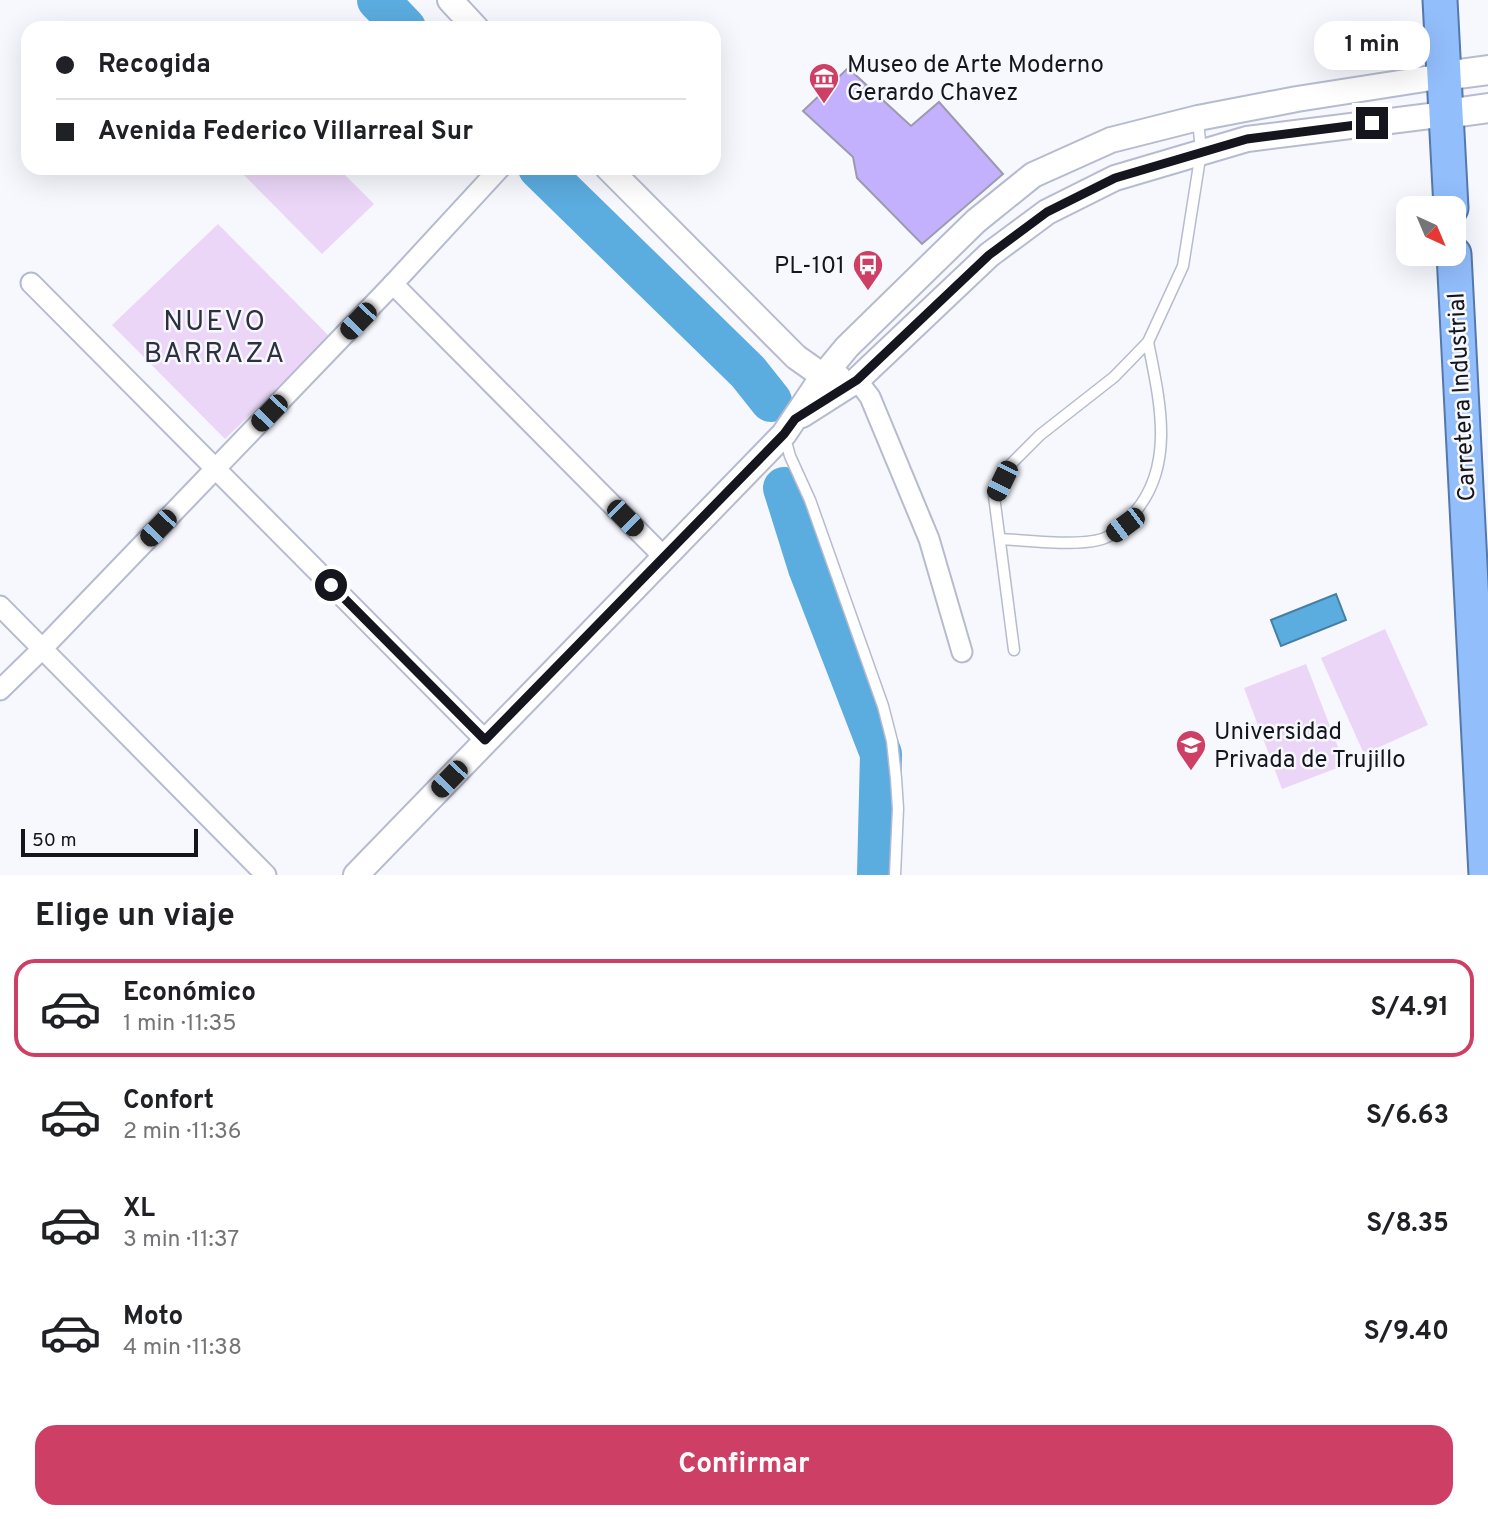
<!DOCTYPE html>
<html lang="es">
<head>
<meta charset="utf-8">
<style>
	body { margin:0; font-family:Overpass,sans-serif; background:#f6f6f6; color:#202124; height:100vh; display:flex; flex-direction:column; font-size:26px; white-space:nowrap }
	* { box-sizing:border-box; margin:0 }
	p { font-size:23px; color:#757577 }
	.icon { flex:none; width:38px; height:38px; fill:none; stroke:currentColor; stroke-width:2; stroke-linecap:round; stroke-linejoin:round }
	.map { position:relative; height:875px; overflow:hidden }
	.drawer { display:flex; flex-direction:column; background:#fff; flex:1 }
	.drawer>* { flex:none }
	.guide { position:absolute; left:21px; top:21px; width:700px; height:154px; border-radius:21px; box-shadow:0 7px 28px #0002; display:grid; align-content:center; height:154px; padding:0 35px; background:#fff }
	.needle { width:46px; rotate:136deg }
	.buttons { position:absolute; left:1396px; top:196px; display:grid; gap:14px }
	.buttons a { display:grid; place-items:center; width:70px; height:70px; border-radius:14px; background:#fff; box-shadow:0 7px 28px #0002; font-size:35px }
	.scale { position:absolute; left:21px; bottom:18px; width:177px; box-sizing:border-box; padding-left:7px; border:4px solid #14151d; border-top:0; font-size:19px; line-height:24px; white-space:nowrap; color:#14151d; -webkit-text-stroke:5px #f7f8fd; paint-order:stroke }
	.end { position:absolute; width:32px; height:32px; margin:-16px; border:9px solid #14151d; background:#fff; box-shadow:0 0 0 4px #fff }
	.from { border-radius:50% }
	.bubble { position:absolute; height:49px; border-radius:21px; background:#fff; box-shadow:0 7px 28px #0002; font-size:23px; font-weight:700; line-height:49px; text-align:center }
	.car { position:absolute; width:21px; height:42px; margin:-21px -10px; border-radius:9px; box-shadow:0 0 5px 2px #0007; background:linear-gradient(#222 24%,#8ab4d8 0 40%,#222 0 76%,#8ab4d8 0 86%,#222 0) }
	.guide b { display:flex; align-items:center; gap:24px; height:66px; font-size:26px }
	.guide b+b { border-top:2px solid #e0e0e0 }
	.guide i { width:18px; height:18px; background:#202124 }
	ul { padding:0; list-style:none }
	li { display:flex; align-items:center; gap:21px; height:98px; margin:0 14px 10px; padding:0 21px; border:4px solid transparent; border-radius:21px }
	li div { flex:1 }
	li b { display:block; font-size:26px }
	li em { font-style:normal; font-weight:700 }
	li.current { border-color:#ce3f65 }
	li>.icon { width:63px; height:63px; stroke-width:1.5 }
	h2 { padding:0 35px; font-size:32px; line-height:84px }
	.button { display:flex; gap:14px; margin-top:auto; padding:14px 35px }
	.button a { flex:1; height:80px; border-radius:21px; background:#ce3f65; color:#fff; font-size:28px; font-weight:700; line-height:80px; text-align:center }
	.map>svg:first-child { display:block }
</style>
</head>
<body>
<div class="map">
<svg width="1488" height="875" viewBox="0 0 1488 875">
	<rect width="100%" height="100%" fill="#f7f8fd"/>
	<g fill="#ebd6f8">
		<path d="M243,168H338L374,204L322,254L240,171Z"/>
		<path d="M218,224L330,337L225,439L112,325Z"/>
		<path d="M1385,629L1428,725L1364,754L1321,658Z"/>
		<path d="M1306,664L1345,765L1282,789L1244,688Z"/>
	</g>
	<path fill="#5bacdf" stroke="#467fa5" stroke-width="2" d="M1336,594L1346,620L1281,646L1271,620Z"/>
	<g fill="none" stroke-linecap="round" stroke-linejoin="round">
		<g stroke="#5bacdf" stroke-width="42">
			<path d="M378,0L405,28"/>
			<path d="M539,168L748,372L771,401"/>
			<path d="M784,488L809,568L881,754L878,875"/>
		</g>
	</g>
	<path fill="#c3b1fe" stroke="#9d99ae" stroke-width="2" d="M848,68L911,126L939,102L1003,174L922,244L857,178L853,157L803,111Z"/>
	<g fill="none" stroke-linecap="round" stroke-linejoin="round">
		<g stroke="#b6bbd0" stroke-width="13">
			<g id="service">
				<path d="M785,438L790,456L810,500L883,706L892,741L896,778L898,809L895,875"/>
				<path d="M1000,539C1027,540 1085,548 1107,537C1119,532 1128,522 1135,512C1176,464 1159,398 1148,342"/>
				<path d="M1014,650L994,496L1009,466L1040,435L1114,377L1148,342L1183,266L1201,152L1198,119"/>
			</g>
		</g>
		<g stroke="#b6bbd0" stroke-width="23">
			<g id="minor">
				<path d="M31,283L485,740"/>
				<path d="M393,284L664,557"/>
				<path d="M857,380L870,397L929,539L962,652"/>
				<path d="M0,606L266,875"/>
				<path d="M0,690L42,649L393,284L500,168"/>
			</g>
		</g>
		<g stroke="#b6bbd0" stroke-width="28">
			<g id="tertiary">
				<path d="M450,0L476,28"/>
				<path d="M608,168L796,357L823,376L839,378"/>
				<path d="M802,415L857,380L989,255L1047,212L1115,178L1247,139L1446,114"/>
				<path d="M356,875L784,434L823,376L847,347L976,221L1033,175L1111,140L1198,118L1297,99L1444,76"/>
			</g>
		</g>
		<g stroke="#b6bbd0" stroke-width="32">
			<g id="secondary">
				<path d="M1444,76L1488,70"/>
				<path d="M1446,114L1488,108"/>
			</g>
		</g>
		<g stroke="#5478ad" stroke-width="37">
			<g id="trunk">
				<path d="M1440,0L1451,208"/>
				<path d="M1454,254L1486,875"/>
			</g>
		</g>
		<use href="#service" stroke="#fff" stroke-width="10"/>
		<use href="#minor" stroke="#fff" stroke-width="19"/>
		<use href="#tertiary" stroke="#fff" stroke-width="24"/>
		<use href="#secondary" stroke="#fff" stroke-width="28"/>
		<use href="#trunk" stroke="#92befc" stroke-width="33"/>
	</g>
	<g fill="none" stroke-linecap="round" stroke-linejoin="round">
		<path stroke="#14151d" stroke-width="9" d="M331,585L485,740L784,434L795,419L857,380L989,255L1047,212L1115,178L1247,139L1372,123"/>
	</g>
	<defs>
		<g id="museum-pin" transform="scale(1.575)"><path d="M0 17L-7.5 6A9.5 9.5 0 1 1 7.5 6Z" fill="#ce3f65" stroke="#f7f8fd"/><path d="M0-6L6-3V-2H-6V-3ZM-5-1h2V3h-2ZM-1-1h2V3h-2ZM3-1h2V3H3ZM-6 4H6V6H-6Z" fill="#fff"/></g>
		<g id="bus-pin" transform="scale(1.575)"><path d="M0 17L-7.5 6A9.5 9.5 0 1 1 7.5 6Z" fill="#ce3f65" stroke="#f7f8fd"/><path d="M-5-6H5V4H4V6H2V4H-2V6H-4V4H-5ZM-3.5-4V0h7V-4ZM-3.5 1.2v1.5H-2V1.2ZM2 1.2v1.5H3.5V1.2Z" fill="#fff"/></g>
		<g id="university-pin" transform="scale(1.575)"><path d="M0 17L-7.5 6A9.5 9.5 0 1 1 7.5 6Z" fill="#ce3f65" stroke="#f7f8fd"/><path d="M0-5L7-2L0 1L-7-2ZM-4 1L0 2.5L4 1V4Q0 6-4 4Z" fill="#fff"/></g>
	</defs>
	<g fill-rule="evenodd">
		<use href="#museum-pin" x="824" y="78"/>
		<use href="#bus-pin" x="868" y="265"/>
		<use href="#university-pin" x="1191" y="745"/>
	</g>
	<g text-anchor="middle" stroke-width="5" stroke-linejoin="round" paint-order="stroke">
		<g font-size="24" fill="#14151d" stroke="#f7f8fd" text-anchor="start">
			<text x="847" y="72">Museo de Arte Moderno<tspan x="847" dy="28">Gerardo Chavez</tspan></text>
			<text x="845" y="273" text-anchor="end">PL-101</text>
			<text x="1214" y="739">Universidad<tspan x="1214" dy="28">Privada de Trujillo</tspan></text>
		</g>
		<g font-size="24" fill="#14151d" stroke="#f7f8fd">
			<text transform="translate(1461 397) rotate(-93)" y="8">Carretera Industrial</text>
		</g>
		<g font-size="28" letter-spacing="2" fill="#2d3040" stroke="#f7f8fd">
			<text x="215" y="330">NUEVO<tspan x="215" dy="32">BARRAZA</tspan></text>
		</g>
	</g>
</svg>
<div class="buttons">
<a><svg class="needle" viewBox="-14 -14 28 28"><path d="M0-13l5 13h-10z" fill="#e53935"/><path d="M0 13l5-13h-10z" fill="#757577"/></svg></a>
</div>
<div class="scale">50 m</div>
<i class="end from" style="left:331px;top:585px"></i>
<i class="end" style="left:1372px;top:123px"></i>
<div class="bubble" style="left:1314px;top:21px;width:116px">1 min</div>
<i class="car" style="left:358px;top:321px;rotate:224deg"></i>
<i class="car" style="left:269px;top:413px;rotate:224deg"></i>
<i class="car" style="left:1002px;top:481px;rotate:206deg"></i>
<i class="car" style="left:625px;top:518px;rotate:135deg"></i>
<i class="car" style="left:1125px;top:525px;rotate:233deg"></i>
<i class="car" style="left:158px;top:528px;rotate:224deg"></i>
<i class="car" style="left:449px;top:779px;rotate:224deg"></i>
<div class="guide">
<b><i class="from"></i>Recogida</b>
<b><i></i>Avenida Federico Villarreal Sur</b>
</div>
</div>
<section class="drawer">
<h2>Elige un viaje</h2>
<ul>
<li class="current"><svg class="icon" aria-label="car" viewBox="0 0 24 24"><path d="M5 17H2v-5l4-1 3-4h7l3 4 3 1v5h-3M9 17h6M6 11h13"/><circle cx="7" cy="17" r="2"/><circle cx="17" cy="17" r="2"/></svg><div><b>Económico</b><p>1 min · 11:35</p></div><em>S/4.91</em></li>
<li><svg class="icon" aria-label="car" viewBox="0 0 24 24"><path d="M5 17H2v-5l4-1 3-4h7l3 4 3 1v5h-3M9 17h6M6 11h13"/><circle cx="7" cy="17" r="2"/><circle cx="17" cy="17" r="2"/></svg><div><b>Confort</b><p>2 min · 11:36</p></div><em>S/6.63</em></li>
<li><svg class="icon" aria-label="car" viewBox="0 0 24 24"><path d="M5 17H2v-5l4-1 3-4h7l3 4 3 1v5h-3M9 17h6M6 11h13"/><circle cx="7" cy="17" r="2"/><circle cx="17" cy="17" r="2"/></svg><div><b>XL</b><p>3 min · 11:37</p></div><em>S/8.35</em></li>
<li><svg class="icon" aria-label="car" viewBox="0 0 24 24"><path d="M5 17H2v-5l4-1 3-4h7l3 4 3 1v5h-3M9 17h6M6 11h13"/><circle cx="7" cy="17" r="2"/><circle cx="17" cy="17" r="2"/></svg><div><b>Moto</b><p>4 min · 11:38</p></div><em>S/9.40</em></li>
</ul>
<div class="button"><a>Confirmar</a></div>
</section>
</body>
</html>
